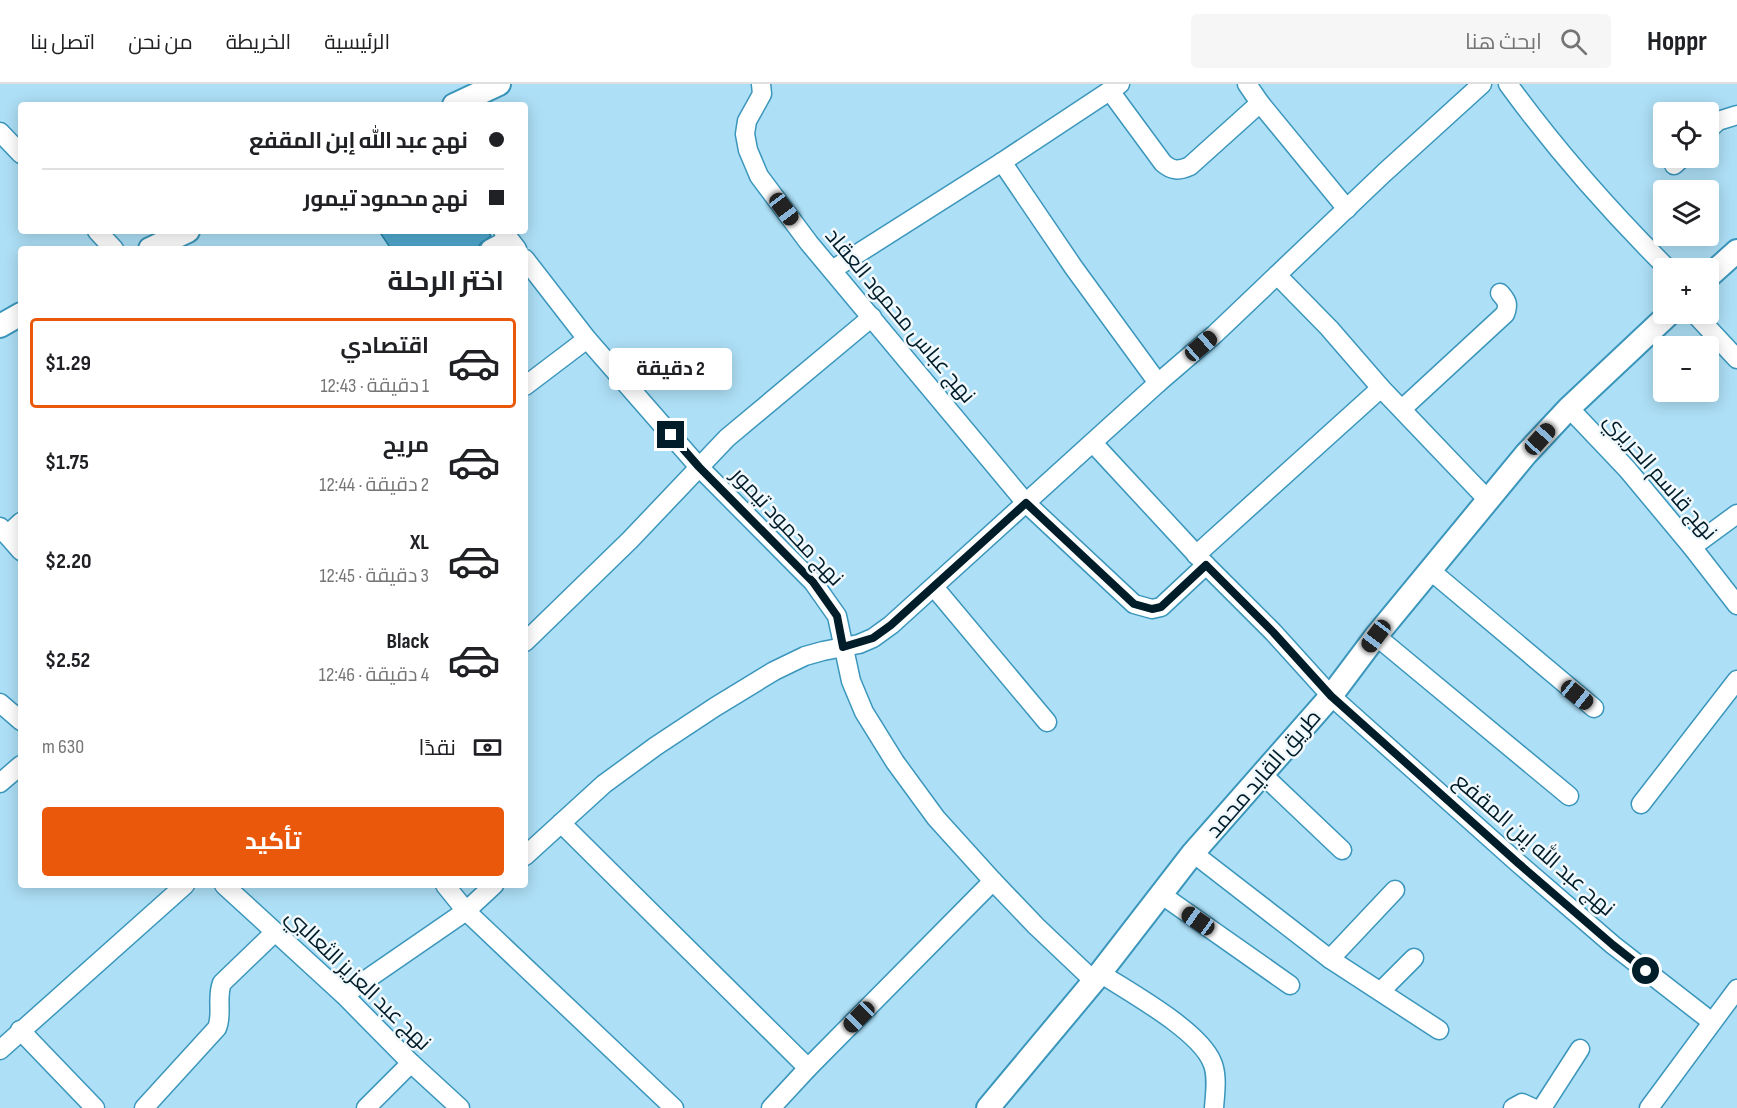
<!DOCTYPE html>
<html lang="ar">
<head>
<meta charset="utf-8">
<style>
	body { margin:0; font-family:"Sofia Sans Condensed",Cairo,sans-serif; background:#f6f6f6; color:#202124; direction:rtl; height:100vh; display:flex; flex-direction:column; font-size:22px; white-space:nowrap }
	* { box-sizing:border-box; margin:0 }
	p { font-size:20px; color:#757577 }
	.icon { flex:none; width:33px; height:33px; fill:none; stroke:currentColor; stroke-width:2; stroke-linecap:round; stroke-linejoin:round }
	.map { position:relative; flex:1; overflow:hidden; direction:ltr }
	.side { position:absolute; left:18px; top:162px; width:510px; height:642px; display:flex; flex-direction:column; background:#fff; border-radius:6px; box-shadow:0 3px 15px #0003; direction:rtl }
	.side>* { flex:none }
	.hud { position:absolute; left:18px; top:18px; width:510px; height:132px; border-radius:6px; box-shadow:0 3px 15px #0003; direction:rtl; display:grid; align-content:center; height:132px; padding:0 24px; background:#fff }
	.buttons { position:absolute; left:1653px; top:18px; display:grid; gap:12px }
	.buttons a { display:grid; place-items:center; width:66px; height:66px; border-radius:6px; background:#fff; box-shadow:0 3px 15px #0003; font-size:30px }
	.end { position:absolute; width:27px; height:27px; margin:-14px; border:8px solid #011d29; background:#fff; box-shadow:0 0 0 3px #fff }
	.from { border-radius:50% }
	.bubble { position:absolute; height:42px; border-radius:6px; background:#fff; box-shadow:0 3px 15px #0003; font-size:20px; font-weight:700; line-height:42px; text-align:center; direction:rtl }
	.car { position:absolute; width:18px; height:36px; margin:-18px -9px; border-radius:8px; box-shadow:0 0 4px 2px #0007; background:linear-gradient(#222 24%,#8ab4d8 0 40%,#222 0 76%,#8ab4d8 0 86%,#222 0) }
	.hud b { display:flex; align-items:center; gap:21px; height:57px; font-size:22px }
	.hud b+b { border-top:2px solid #e0e0e0 }
	.hud i { width:15px; height:15px; background:#202124 }
	ul { padding:0; list-style:none }
	li { display:flex; align-items:center; gap:18px; height:90px; margin:0 12px 9px; padding:0 12px; border:3px solid transparent; border-radius:6px }
	li div { flex:1 }
	li b { display:block; font-size:22px }
	li em { font-style:normal; font-weight:700 }
	li.active { border-color:#ea580c }
	li>.icon { width:54px; height:54px; stroke-width:1.5 }
	h2 { padding:0 24px; font-size:27px; line-height:72px }
	.pay { display:flex; align-items:center; gap:15px; height:66px; padding:0 24px; font-size:22px }
	.pay p { margin-inline-start:auto }
	.button { display:flex; gap:12px; margin-top:auto; padding:12px 24px }
	.button a { flex:1; height:69px; border-radius:6px; background:#ea580c; color:#fff; font-size:24px; font-weight:700; line-height:69px; text-align:center }
	header { display:flex; align-items:center; gap:36px; box-sizing:border-box; height:84px; padding:0 30px; background:#fff; border-bottom:2px solid #e0e0e0 }
	header strong { font-size:28px }
	nav { display:flex; gap:33px; margin-inline-start:auto; font-size:21px }
	.search { width:420px; height:54px; background:#f6f6f6; display:flex; align-items:center; gap:15px; box-sizing:border-box; padding:0 21px; border-radius:6px; color:#757577; font-size:22px }
	.map>svg:first-child { display:block }
</style>
</head>
<body>
<header>
<strong>Hoppr</strong>
<div class="search"><svg class="icon" aria-label="search" viewBox="0 0 24 24"><circle cx="10" cy="10" r="6"/><path d="M15 15l6 6"/></svg>ابحث هنا</div>
<nav><a>الرئيسية</a><a>الخريطة</a><a>من نحن</a><a>اتصل بنا</a></nav>
</header>
<div class="map">
<svg width="1737" height="1024" viewBox="0 0 1737 1024">
	<rect width="100%" height="100%" fill="#addff6"/>
	<path fill="#4fa8ce" stroke="#2484a8" stroke-width="1.5" d="M379,147H488L491,152L481,159L477,165H391Z"/>
	<g fill="none" stroke-linecap="round" stroke-linejoin="round">
		<g stroke="#3b96bb" stroke-width="21">
			<g id="minor">
				<path d="M761,0L762,10L747,37L745,50L748,66L759,92L809,159L1026,419L1134,520L1152,525L1161,523L1206,481"/>
				<path d="M1247,0L1260,19L1347,125"/>
				<path d="M1508,0C1556,66 1609,126 1667,184"/>
				<path d="M1110,7L1163,79C1172,87 1179,87 1190,82L1260,19"/>
				<path d="M1708,46L1718,37L1737,31"/>
				<path d="M0,48L21,70"/>
				<path d="M1002,78L1074,184L1158,299"/>
				<path d="M1674,81L1682,74"/>
				<path d="M97,147L114,165"/>
				<path d="M503,147L517,165"/>
				<path d="M490,165L509,155"/>
				<path d="M525,175L587,255L699,383L813,498L837,532L851,597L864,628L895,678L936,734L993,797L1036,842L1094,897"/>
				<path d="M832,186L1002,78L1120,0"/>
				<path d="M1277,191L1329,244L1381,304L1488,416"/>
				<path d="M1695,230L1737,275"/>
				<path d="M525,302L587,255"/>
				<path d="M1569,324L1627,385L1692,463L1737,521"/>
				<path d="M1402,325L1505,230C1509,220 1507,217 1500,209"/>
				<path d="M1093,359L1206,481L1273,548L1331,612L1518,779L1613,861L1712,938"/>
				<path d="M0,443L7,451L21,438"/>
				<path d="M7,451L21,467"/>
				<path d="M1692,463L1737,430"/>
				<path d="M1196,471L1381,304"/>
				<path d="M1431,487L1594,624"/>
				<path d="M934,503L1047,638"/>
				<path d="M1376,552L1569,712"/>
				<path d="M525,558L630,456L727,354L872,233"/>
				<path d="M0,619L21,637"/>
				<path d="M1261,689L1342,766"/>
				<path d="M0,699L21,681"/>
				<path d="M1641,720L1737,596"/>
				<path d="M561,739L808,984"/>
				<path d="M1193,769L1330,875L1439,946"/>
				<path d="M525,772L604,700L656,662L715,623L774,587L805,572L823,567L859,560L873,554L891,541L1158,299L1215,250L1384,89L1482,0"/>
				<path d="M224,801L344,911L411,979L460,1024"/>
				<path d="M445,801L466,827L674,1024"/>
				<path d="M1162,811L1290,901"/>
				<path d="M1330,875L1395,806"/>
				<path d="M1100,889C1129,908 1199,946 1212,978C1218,991 1215,1010 1214,1024"/>
				<path d="M1381,907L1414,874"/>
				<path d="M344,911L466,827L494,801"/>
				<path d="M20,946L95,1024"/>
				<path d="M0,966L185,801"/>
				<path d="M144,1024L217,944C223,930 216,914 222,899L275,848"/>
				<path d="M366,1024L411,979"/>
				<path d="M771,1024L808,984L993,797"/>
				<path d="M1513,1024L1522,1019L1533,1024"/>
				<path d="M1542,1024L1580,965"/>
				<path d="M1649,1024L1737,905"/>
			</g>
		</g>
		<g stroke="#3b96bb" stroke-width="26">
			<g id="major">
				<path d="M454,21L499,0"/>
				<path d="M150,165L188,147"/>
				<path d="M1708,193L1737,167"/>
				<path d="M0,242L21,230"/>
				<path d="M988,1024L1094,897L1193,769L1331,612L1376,552L1526,370L1569,324L1669,230"/>
			</g>
		</g>
		<use href="#minor" stroke="#fff" stroke-width="18"/>
		<use href="#major" stroke="#fff" stroke-width="22"/>
	</g>
	<g fill="none" stroke-linecap="round" stroke-linejoin="round">
		<path stroke="#011d29" stroke-width="8" d="M671,351L699,383L813,498L837,532L843,563L873,554L891,541L1026,419L1134,520L1152,525L1161,523L1206,481L1273,548L1331,612L1518,779L1613,861L1646,887"/>
	</g>
	<g text-anchor="middle" stroke-width="5" stroke-linejoin="round" paint-order="stroke">
		<g font-size="22" fill="#011d29" stroke="#f1f9fd">
			<text transform="translate(901 231) rotate(50)" y="8">نهج عباس محمود العقاد</text>
			<text transform="translate(1661 392) rotate(49)" y="8">نهج قاسم الحريري</text>
			<text transform="translate(788 442) rotate(47)" y="8">نهج محمود تيمور</text>
			<text transform="translate(1263 689) rotate(-49)" y="8">طريق القايد محمد</text>
			<text transform="translate(1535 760) rotate(41)" y="8">نهج عبد الله إبن المقفع</text>
			<text transform="translate(359 895) rotate(44)" y="8">نهج عبد العزيز الثعالبي</text>
		</g>
	</g>
</svg>
<div class="buttons">
<a><svg class="icon" aria-label="locate" viewBox="0 0 24 24"><circle cx="12" cy="12" r="6"/><path d="M12 2v4M12 18v4M2 12h4M18 12h4"/></svg></a>
<a><svg class="icon" aria-label="layers" viewBox="0 0 24 24"><path d="M12 4l9 5-9 5-9-5zM3 14l9 5 9-5"/></svg></a>
<a>+</a>
<a>−</a>
</div>
<i class="end from" style="left:1646px;top:887px"></i>
<i class="end" style="left:671px;top:351px"></i>
<div class="bubble" style="left:609px;top:264px;width:123px">2 دقيقة</div>
<i class="car" style="left:784px;top:125px;rotate:143deg"></i>
<i class="car" style="left:1201px;top:262px;rotate:49deg"></i>
<i class="car" style="left:1540px;top:355px;rotate:42deg"></i>
<i class="car" style="left:1376px;top:552px;rotate:217deg"></i>
<i class="car" style="left:1577px;top:611px;rotate:129deg"></i>
<i class="car" style="left:1198px;top:837px;rotate:305deg"></i>
<i class="car" style="left:859px;top:933px;rotate:225deg"></i>
<div class="hud">
<b><i class="from"></i>نهج عبد الله إبن المقفع</b>
<b><i></i>نهج محمود تيمور</b>
</div>
<section class="side">
<h2>اختر الرحلة</h2>
<ul>
<li class="active"><svg class="icon" aria-label="car" viewBox="0 0 24 24"><path d="M5 17H2v-5l4-1 3-4h7l3 4 3 1v5h-3M9 17h6M6 11h13"/><circle cx="7" cy="17" r="2"/><circle cx="17" cy="17" r="2"/></svg><div><b>اقتصادي</b><p>1 دقيقة · 12:43</p></div><em>$1.29</em></li>
<li><svg class="icon" aria-label="car" viewBox="0 0 24 24"><path d="M5 17H2v-5l4-1 3-4h7l3 4 3 1v5h-3M9 17h6M6 11h13"/><circle cx="7" cy="17" r="2"/><circle cx="17" cy="17" r="2"/></svg><div><b>مريح</b><p>2 دقيقة · 12:44</p></div><em>$1.75</em></li>
<li><svg class="icon" aria-label="car" viewBox="0 0 24 24"><path d="M5 17H2v-5l4-1 3-4h7l3 4 3 1v5h-3M9 17h6M6 11h13"/><circle cx="7" cy="17" r="2"/><circle cx="17" cy="17" r="2"/></svg><div><b>XL</b><p>3 دقيقة · 12:45</p></div><em>$2.20</em></li>
<li><svg class="icon" aria-label="car" viewBox="0 0 24 24"><path d="M5 17H2v-5l4-1 3-4h7l3 4 3 1v5h-3M9 17h6M6 11h13"/><circle cx="7" cy="17" r="2"/><circle cx="17" cy="17" r="2"/></svg><div><b>Black</b><p>4 دقيقة · 12:46</p></div><em>$2.52</em></li>
</ul>
<div class="pay"><svg class="icon" aria-label="cash" viewBox="0 0 24 24"><path d="M3 7h18v10H3z"/><circle cx="12" cy="12" r="2"/></svg>نقدًا<p>630 m</p></div>
<div class="button"><a>تأكيد</a></div>
</section>
</div>
</body>
</html>
